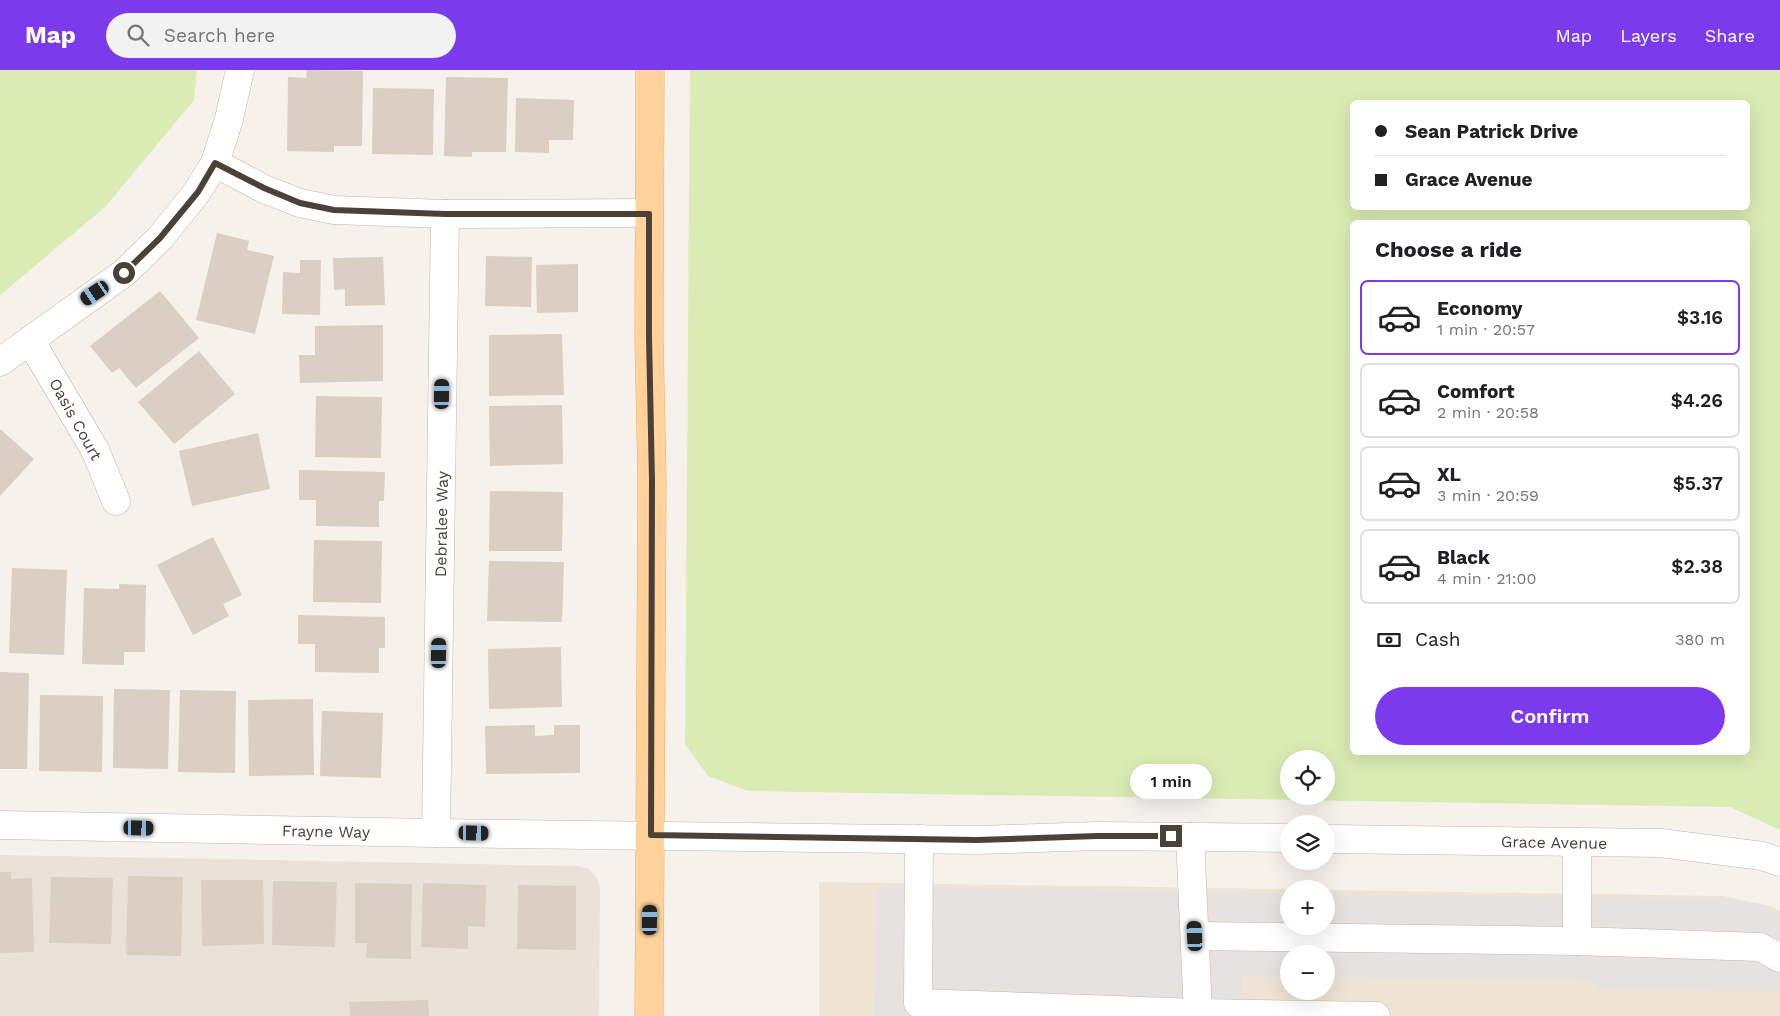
<!DOCTYPE html>
<html lang="en">
<head>
<meta charset="utf-8">
<style>
	body { margin:0; font-family:"Work Sans",sans-serif; background:#f2f2f2; color:#202124; height:100vh; display:flex; flex-direction:column; font-size:19px; white-space:nowrap }
	* { box-sizing:border-box; margin:0 }
	p { font-size:16px; color:#757577 }
	.icon { flex:none; width:28px; height:28px; fill:none; stroke:currentColor; stroke-width:2; stroke-linecap:round; stroke-linejoin:round }
	.map { position:relative; flex:1; overflow:hidden }
	.panel { position:absolute; left:1350px; top:150px; width:400px; height:535px; display:flex; flex-direction:column; background:#fff; border-radius:8px; box-shadow:0 5px 20px #0002 }
	.panel>* { flex:none }
	.guide { position:absolute; left:1350px; top:30px; width:400px; height:110px; border-radius:8px; box-shadow:0 5px 20px #0002; display:grid; align-content:center; height:110px; padding:0 25px; background:#fff }
	.fabs { position:absolute; left:1280px; top:680px; display:grid; gap:10px }
	.fabs a { display:grid; place-items:center; width:55px; height:55px; border-radius:50%; background:#fff; box-shadow:0 5px 20px #0002; font-size:25px }
	.end { position:absolute; width:22px; height:22px; margin:-11px; border:6px solid #4b4138; background:#fff; box-shadow:0 0 0 2px #fff }
	.from { border-radius:50% }
	.bubble { position:absolute; height:35px; border-radius:18px; background:#fff; box-shadow:0 5px 20px #0002; font-size:16px; font-weight:600; line-height:35px; text-align:center }
	.car { position:absolute; width:15px; height:30px; margin:-15px -8px; border-radius:6px; box-shadow:0 0 4px 1px #0007; background:linear-gradient(#222 24%,#8ab4d8 0 40%,#222 0 76%,#8ab4d8 0 86%,#222 0) }
	.guide b { display:flex; align-items:center; gap:18px; height:48px; font-size:19px }
	.guide b+b { border-top:1px solid #e0e0e0 }
	.guide i { width:12px; height:12px; background:#202124 }
	ul { padding:0; list-style:none }
	li { display:flex; align-items:center; gap:15px; height:75px; margin:0 10px 8px; padding:0 15px; border:2px solid #e0e0e0; border-radius:8px }
	li div { flex:1 }
	li b { display:block; font-size:19px }
	li em { font-style:normal; font-weight:600 }
	li.on { border-color:#7c3aed }
	li>.icon { width:45px; height:45px; stroke-width:1.5 }
	h2 { padding:0 25px; font-size:22px; line-height:60px }
	.pay { display:flex; align-items:center; gap:12px; height:55px; padding:0 25px; font-size:19px }
	.pay p { margin-inline-start:auto }
	.button { display:flex; gap:10px; margin-top:auto; padding:10px 25px }
	.button a { flex:1; height:58px; border-radius:30px; background:#7c3aed; color:#fff; font-size:20px; font-weight:600; line-height:58px; text-align:center }
	header { display:flex; align-items:center; gap:30px; box-sizing:border-box; height:70px; padding:0 25px; background:#7c3aed; color:#fff }
	header strong { font-size:24px }
	nav { display:flex; gap:28px; margin-inline-start:auto; font-size:18px }
	.search { width:350px; height:45px; background:#f2f2f2; display:flex; align-items:center; gap:12px; box-sizing:border-box; padding:0 18px; border-radius:28px; color:#757577; font-size:19px }
	.map>svg:first-child { display:block }
</style>
</head>
<body>
<header>
<strong>Map</strong>
<div class="search"><svg class="icon" aria-label="search" viewBox="0 0 24 24"><circle cx="10" cy="10" r="6"/><path d="M15 15l6 6"/></svg>Search here</div>
<nav><a>Map</a><a>Layers</a><a>Share</a></nav>
</header>
<div class="map">
<svg width="1780" height="946" viewBox="0 0 1780 946">
	<rect width="100%" height="100%" fill="#f6f1eb"/>
	<path fill="#eae2d9" d="M0,785L579,796L589,799L597,808L600,819L599,946H0Z"/>
	<path fill="#efe4d4" fill-rule="evenodd" d="M819,812L1289,819V856H1326V820L1723,826L1770,836L1780,841V946H819ZM1289,884H1326V921H1289Z"/>
	<g fill="#daebb3" fill-rule="evenodd">
		<path d="M0,0H197L194,30L105,137L0,225Z"/>
		<path d="M690,0H1780V760L1730,737L748,721L708,706L685,674ZM1352,32H1748V138H1352ZM1352,152H1748V682H1352ZM1289,689H1326V726H1289Z"/>
	</g>
	<path fill="#e5e2df" d="M876,816L1289,823V856H1326V823L1732,829L1765,836L1780,845V921L1596,919V911L1326,907V884H1289V907L1242,906V946H874Z"/>
	<g fill="#dbcec3">
		<path d="M307,0L363,1L362,76H334V82L287,81L288,7L306,8Z"/>
		<path d="M446,7L508,8L506,82H472V87L444,86Z"/>
		<path d="M373,18L434,19L433,85L372,84Z"/>
		<path d="M516,28L574,30L573,70H549V83L515,82Z"/>
		<path d="M217,163L249,171L247,180L274,186L255,264L196,250Z"/>
		<path d="M486,186L532,187L531,237L485,236Z"/>
		<path d="M383,187L385,235L345,236V219L334,220L333,188Z"/>
		<path d="M300,190H321L320,245L282,244L283,202L300,203Z"/>
		<path d="M578,194V242L537,243L536,195Z"/>
		<path d="M160,221L199,268L136,318L119,298L112,303L90,276Z"/>
		<path d="M383,255V311L300,313L299,285H315V256Z"/>
		<path d="M562,264L564,325L489,326V265Z"/>
		<path d="M199,281L235,324L174,374L138,332Z"/>
		<path d="M316,326L382,327L381,388L315,387Z"/>
		<path d="M562,335L563,394L490,396L489,336Z"/>
		<path d="M0,359L34,389L0,426Z"/>
		<path d="M258,363L270,419L192,436L179,381Z"/>
		<path d="M299,400L385,402L384,431H379V457L316,456V430H299Z"/>
		<path d="M490,421L563,422L562,481H489Z"/>
		<path d="M213,467L242,525L223,534L229,546L193,565L157,495Z"/>
		<path d="M314,470L382,471L381,533L313,532Z"/>
		<path d="M489,491L564,492L562,552L487,551Z"/>
		<path d="M12,498L67,500L64,585L9,583Z"/>
		<path d="M119,514L146,515L145,582H124V595L82,594L84,518L119,519Z"/>
		<path d="M298,545L385,547V578H379V603L315,602V574H298Z"/>
		<path d="M561,577L562,637L489,639L488,579Z"/>
		<path d="M0,602L29,603L27,699H0Z"/>
		<path d="M114,619L170,620L168,699L113,698Z"/>
		<path d="M180,620L236,621L235,703L178,702Z"/>
		<path d="M40,625L103,626L102,702L39,701Z"/>
		<path d="M313,629L314,705L249,706L248,630Z"/>
		<path d="M322,641L383,643L381,708L320,706Z"/>
		<path d="M535,655V666L554,665V655H580V703L486,704L485,656Z"/>
		<path d="M0,802H11V809L32,808L34,882L0,883Z"/>
		<path d="M128,806L183,807L181,886L126,885Z"/>
		<path d="M51,807L113,808L111,874L49,873Z"/>
		<path d="M201,810H263L264,874L202,876Z"/>
		<path d="M273,811L337,812L335,877L272,875Z"/>
		<path d="M355,813L412,814L411,889L366,888L367,873H355Z"/>
		<path d="M423,813L486,815L485,857L468,856V879L421,877Z"/>
		<path d="M518,815L576,816V880L517,879Z"/>
		<path d="M428,930L429,946H350L349,932Z"/>
	</g>
	<g fill="none" stroke-linecap="round" stroke-linejoin="round">
		<g stroke="#c2b7ad" stroke-width="29">
			<g id="minor">
				<path d="M215,93L264,119L300,133L334,140L445,144L649,143"/>
				<path d="M30,270L95,380L116,431"/>
				<path d="M0,292L124,203L160,168L197,122L215,93L229,49L240,0"/>
				<path d="M0,755L436,763L977,770L1097,766L1289,768"/>
				<path d="M436,763L445,144"/>
				<path d="M1190,767L1198,943"/>
				<path d="M919,769L918,933L1198,943L1376,946"/>
				<path d="M1326,769L1661,773L1762,786L1780,792"/>
				<path d="M1577,772V871L1760,877L1780,888"/>
				<path d="M1195,866L1577,871"/>
			</g>
		</g>
		<g stroke="#e9ad65" stroke-width="29">
			<path id="major" d="M649,946L652,411L649,267L650,0"/>
		</g>
		<use href="#minor" stroke="#fff" stroke-width="28"/>
		<use href="#major" stroke="#ffd39b" stroke-width="28"/>
	</g>
	<g fill="none" stroke-linecap="round" stroke-linejoin="round">
		<path stroke="#4b4138" stroke-width="6" d="M124,203L160,168L198,122L215,93L264,118L300,133L334,140L445,144H649V267L652,411L651,765L977,770L1097,766H1171"/>
	</g>
	<g text-anchor="middle" stroke-width="4" stroke-linejoin="round" paint-order="stroke">
		<g font-size="16" fill="#4b4138" stroke="#fff">
			<text transform="translate(76 349) rotate(61)" y="6">Oasis Court</text>
			<text transform="translate(441 454) rotate(-89)" y="6">Debralee Way</text>
			<text transform="translate(326 761) rotate(1)" y="6">Frayne Way</text>
			<text transform="translate(1554 772) rotate(1)" y="6">Grace Avenue</text>
		</g>
	</g>
</svg>
<div class="fabs">
<a><svg class="icon" aria-label="locate" viewBox="0 0 24 24"><circle cx="12" cy="12" r="6"/><path d="M12 2v4M12 18v4M2 12h4M18 12h4"/></svg></a>
<a><svg class="icon" aria-label="layers" viewBox="0 0 24 24"><path d="M12 4l9 5-9 5-9-5zM3 14l9 5 9-5"/></svg></a>
<a>+</a>
<a>−</a>
</div>
<i class="end from" style="left:124px;top:203px"></i>
<i class="end" style="left:1171px;top:766px"></i>
<div class="bubble" style="left:1130px;top:694px;width:82px">1 min</div>
<i class="car" style="left:95px;top:223px;rotate:236deg"></i>
<i class="car" style="left:442px;top:324px;rotate:1deg"></i>
<i class="car" style="left:439px;top:583px;rotate:1deg"></i>
<i class="car" style="left:139px;top:758px;rotate:91deg"></i>
<i class="car" style="left:474px;top:763px;rotate:91deg"></i>
<i class="car" style="left:650px;top:850px;rotate:1deg"></i>
<i class="car" style="left:1195px;top:866px;rotate:357deg"></i>
<div class="guide">
<b><i class="from"></i>Sean Patrick Drive</b>
<b><i></i>Grace Avenue</b>
</div>
<section class="panel">
<h2>Choose a ride</h2>
<ul>
<li class="on"><svg class="icon" aria-label="car" viewBox="0 0 24 24"><path d="M5 17H2v-5l4-1 3-4h7l3 4 3 1v5h-3M9 17h6M6 11h13"/><circle cx="7" cy="17" r="2"/><circle cx="17" cy="17" r="2"/></svg><div><b>Economy</b><p>1 min · 20:57</p></div><em>$3.16</em></li>
<li><svg class="icon" aria-label="car" viewBox="0 0 24 24"><path d="M5 17H2v-5l4-1 3-4h7l3 4 3 1v5h-3M9 17h6M6 11h13"/><circle cx="7" cy="17" r="2"/><circle cx="17" cy="17" r="2"/></svg><div><b>Comfort</b><p>2 min · 20:58</p></div><em>$4.26</em></li>
<li><svg class="icon" aria-label="car" viewBox="0 0 24 24"><path d="M5 17H2v-5l4-1 3-4h7l3 4 3 1v5h-3M9 17h6M6 11h13"/><circle cx="7" cy="17" r="2"/><circle cx="17" cy="17" r="2"/></svg><div><b>XL</b><p>3 min · 20:59</p></div><em>$5.37</em></li>
<li><svg class="icon" aria-label="car" viewBox="0 0 24 24"><path d="M5 17H2v-5l4-1 3-4h7l3 4 3 1v5h-3M9 17h6M6 11h13"/><circle cx="7" cy="17" r="2"/><circle cx="17" cy="17" r="2"/></svg><div><b>Black</b><p>4 min · 21:00</p></div><em>$2.38</em></li>
</ul>
<div class="pay"><svg class="icon" aria-label="cash" viewBox="0 0 24 24"><path d="M3 7h18v10H3z"/><circle cx="12" cy="12" r="2"/></svg>Cash<p>380 m</p></div>
<div class="button"><a>Confirm</a></div>
</section>
</div>
</body>
</html>
